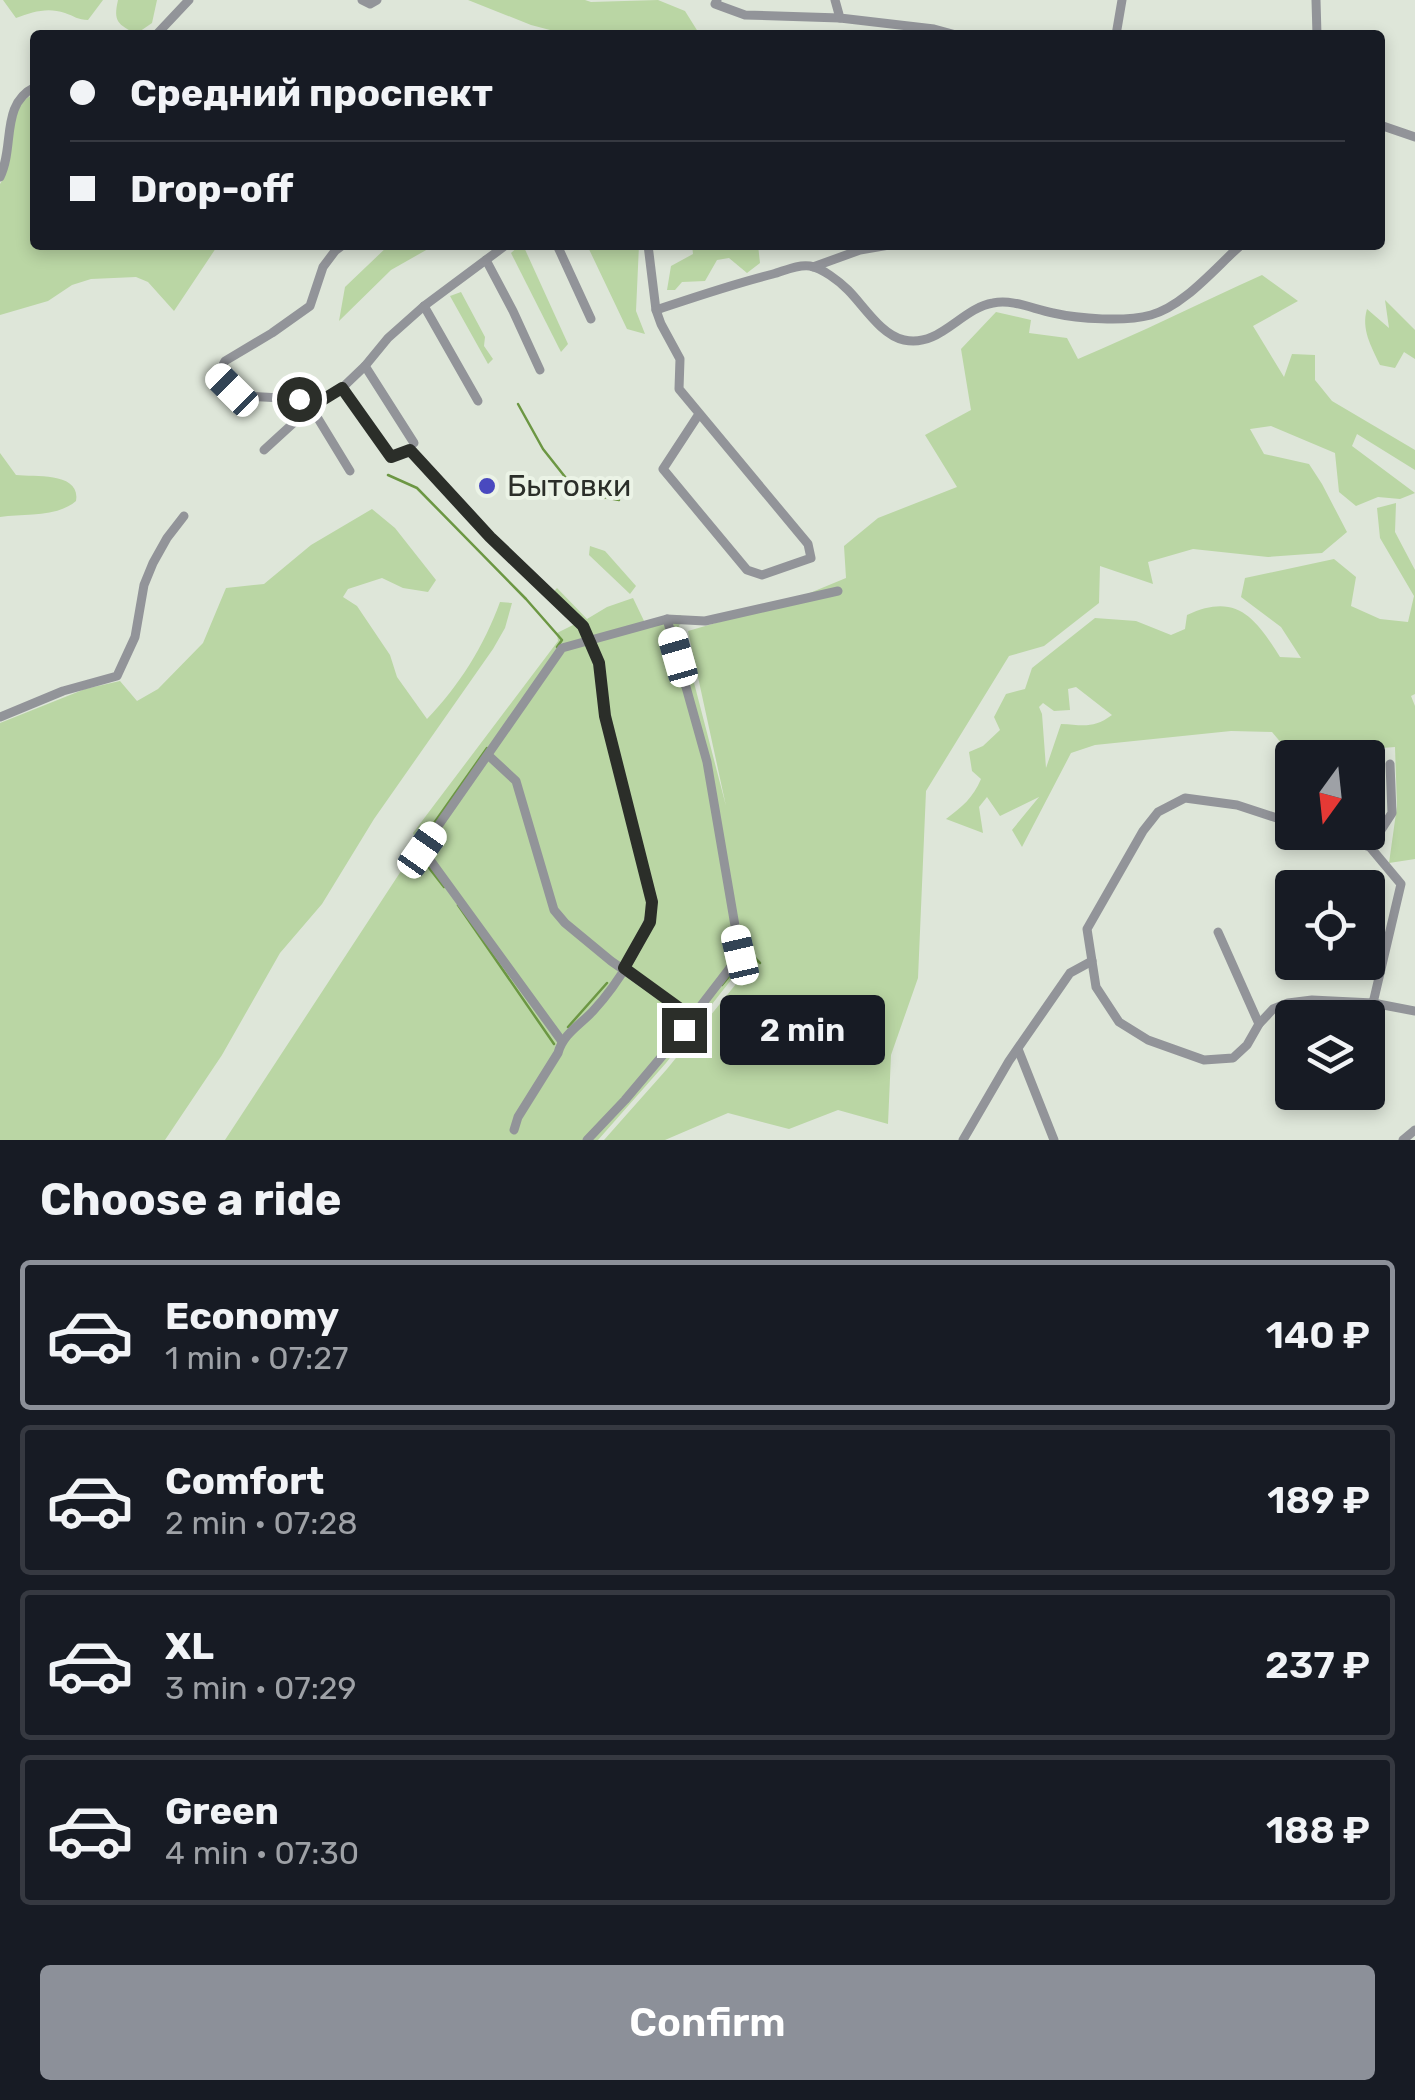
<!DOCTYPE html>
<html lang="en">
<head>
<meta charset="utf-8">
<style>
	body { margin:0; font-family:Rubik,sans-serif; background:#242831; color:#f1f3f6; height:100vh; display:flex; flex-direction:column; font-size:38px; white-space:nowrap }
	* { box-sizing:border-box; margin:0 }
	p { font-size:32px; color:#9ea1a6 }
	.icon { flex:none; width:55px; height:55px; fill:none; stroke:currentColor; stroke-width:2; stroke-linecap:round; stroke-linejoin:round }
	.map { position:relative; height:1140px; overflow:hidden }
	.side { display:flex; flex-direction:column; background:#171b24; flex:1 }
	.side>* { flex:none }
	.hud { position:absolute; left:30px; top:30px; width:1355px; height:220px; border-radius:10px; box-shadow:0 5px 15px #0003; display:grid; align-content:center; height:220px; padding:0 40px; background:#171b24 }
	.needle { width:65px; rotate:195deg }
	.buttons { position:absolute; left:1275px; top:740px; display:grid; gap:20px }
	.buttons a { display:grid; place-items:center; width:110px; height:110px; border-radius:10px; background:#171b24; box-shadow:0 5px 15px #0003; font-size:50px }
	.end { position:absolute; width:45px; height:45px; margin:-22px; border:12px solid #2b2e29; background:#fff; box-shadow:0 0 0 5px #fff }
	.from { border-radius:50% }
	.bubble { position:absolute; height:70px; border-radius:10px; background:#171b24; box-shadow:0 5px 15px #0003; font-size:32px; font-weight:600; line-height:70px; text-align:center }
	.car { position:absolute; width:30px; height:60px; margin:-30px -15px; border-radius:12px; box-shadow:0 0 8px 2px #0007; background:linear-gradient(#fff 24%,#345 0 40%,#fff 0 76%,#345 0 86%,#fff 0) }
	.hud b { display:flex; align-items:center; gap:35px; height:95px; font-size:38px }
	.hud b+b { border-top:2px solid #363941 }
	.hud i { width:25px; height:25px; background:#f1f3f6 }
	ul { padding:0; list-style:none }
	li { display:flex; align-items:center; gap:30px; height:150px; margin:0 20px 15px; padding:0 20px; border:5px solid #363941; border-radius:10px }
	li div { flex:1 }
	li b { display:block; font-size:38px }
	li em { font-style:normal; font-weight:600 }
	li.current { border-color:#8c9099 }
	li>.icon { width:90px; height:90px; stroke-width:1.5 }
	h2 { padding:0 40px; font-size:45px; line-height:120px }
	.cta { display:flex; gap:20px; margin-top:auto; padding:20px 40px }
	.cta a { flex:1; height:115px; border-radius:10px; background:#8c9099; color:#fff; font-size:40px; font-weight:600; line-height:115px; text-align:center }
	.map>svg:first-child { display:block }
</style>
</head>
<body>
<div class="map">
<svg width="1415" height="1140" viewBox="0 0 1415 1140">
	<rect width="100%" height="100%" fill="#dee6d9"/>
	<g fill="#bad6a4" fill-rule="evenodd">
		<path d="M3,0H103L88,20C78,20 74,16 65,13C47,7 33,12 16,18Z"/>
		<path d="M118,0H157L152,23L136,34C118,24 113,22 118,0Z"/>
		<path d="M468,0H585L591,2L658,0L685,11L700,35H569L531,25Z"/>
		<path d="M35,93V245H218L174,311L148,282L136,277L91,279L72,285L48,301L0,315V184C17,161 6,118 20,102C21,102 34,94 35,93Z"/>
		<path d="M389,245H435L391,270L339,321L345,287Z"/>
		<path d="M520,245H523L568,344L561,352L511,253Z"/>
		<path d="M587,245H639L636,311L645,334L627,329Z"/>
		<path d="M692,245H758L760,263L747,273L729,258L717,260L705,281L682,282L675,290H667L671,266L693,254Z"/>
		<path d="M1262,275L1298,301L1253,326L1284,377L1292,354L1315,355V380L1332,401L1415,450V470L1357,434L1352,446L1415,493L1400,499L1378,497L1356,506L1339,492L1335,453L1271,426L1250,429L1264,454L1309,464L1322,484L1347,532L1322,553L1268,557L1193,549L1148,562L1153,584L1100,566L1099,603L1044,646L1009,656L926,791L918,978L891,1055L888,1124L838,1110L789,1129L728,1113L665,1140H604L667,1069L736,984L745,962L666,1063L598,1140H225L403,868L424,860L413,833L558,641L557,633L575,624L547,599L557,588L587,619L607,607L633,598L645,623L681,615L683,623L679,625L726,806L688,631L788,602L846,578L844,546L878,518L957,487L925,435L971,410L961,349L996,312L1031,320L1029,333L1067,338L1078,359C1140,333 1200,303 1262,275Z"/>
		<path d="M461,292L485,337L484,346L493,359L488,364L450,296Z"/>
		<path d="M1385,300L1415,330V359L1404,352L1395,368L1380,365C1371,346 1361,329 1367,309L1389,328Z"/>
		<path d="M0,453L16,475C36,477 81,472 76,501C56,518 25,513 0,517Z"/>
		<path d="M1396,503L1395,532L1415,570V694L1411,696L1415,706V859L1389,863L1397,806L1395,747L1382,748L1381,800L1368,804V758L1293,757L1272,732L1231,731L1095,745L1071,753L1022,847L1012,830L1039,797L1000,816L987,797L979,807L983,833L946,819C962,807 973,798 981,779L972,771L969,752L983,746L1000,730L994,717L1006,694L1025,689L1032,668L1095,618L1136,621L1171,635L1185,629L1187,615C1236,592 1255,617 1280,657L1301,658L1281,627L1241,597L1245,578L1334,559L1356,577L1351,606L1380,619L1408,622L1414,596L1380,538L1377,508ZM1076,687L1112,715C1093,729 1083,725 1061,724L1046,768L1042,714L1039,707L1043,703L1054,711L1070,710L1068,689Z"/>
		<path d="M372,509L395,528L436,580L428,592L403,588L382,578L348,589L343,597L357,606L390,655L397,677L427,719C459,686 484,646 500,602L512,603L505,628L493,649L374,819L322,904L280,953L222,1055L165,1140H0V723L85,689L120,681L137,701L158,689L203,643L226,588L264,584L311,545Z"/>
		<path d="M590,546L605,551L636,586L630,594L589,555Z"/>
	</g>
	<g fill="none" stroke-linecap="round" stroke-linejoin="round">
		<g stroke="#6c9743" stroke-width="2.5">
			<path d="M518,404L543,449L577,492L619,500"/>
			<path d="M388,475L417,488L526,599L562,640L557,647"/>
			<path d="M444,887L415,850L487,748"/>
			<path d="M458,905L554,1044"/>
			<path d="M722,985L749,952L760,963"/>
			<path d="M568,1027L607,983"/>
		</g>
		<g stroke="#929499" stroke-width="9">
			<path d="M362,0L370,4L377,0"/>
			<path d="M717,0L715,4L745,15L840,18"/>
			<path d="M835,0L840,18L934,29L956,35"/>
			<path d="M1316,0L1317,35"/>
			<path d="M156,35L189,0"/>
			<path d="M1116,35L1122,0"/>
			<path d="M1380,125L1415,137"/>
			<path d="M0,177C15,146 0,104 35,87"/>
			<path d="M343,245L335,251L323,267L310,306L272,333L225,361L217,376L232,390L245,396L299,399L311,407L350,471"/>
			<path d="M557,245L591,319"/>
			<path d="M648,245L656,310C695,297 733,284 773,274C784,271 798,264 810,266C822,268 839,281 848,290C864,306 881,335 904,340C940,348 961,308 993,303C1013,299 1033,309 1053,313C1079,319 1125,322 1151,315C1184,306 1216,267 1241,245"/>
			<path d="M1162,245H1164"/>
			<path d="M486,260L513,311L540,370"/>
			<path d="M813,267L860,250L889,245"/>
			<path d="M424,306L478,401"/>
			<path d="M656,310L661,324L680,359L679,389L808,544L811,558L762,575L747,570L663,469L699,414"/>
			<path d="M365,366L414,443"/>
			<path d="M342,388L391,457L409,450L491,537L583,626L599,663L605,717L653,902C647,938 618,984 593,1011C580,1025 563,1034 558,1053L518,1117L514,1130"/>
			<path d="M264,450L311,407L342,388L365,366L388,338L424,306L506,245"/>
			<path d="M0,717L63,691L117,676L135,637L144,585L153,563L167,538L184,516"/>
			<path d="M488,755L516,781L554,910L565,923L611,961L693,1018"/>
			<path d="M1292,823L1237,805L1185,798L1158,812L1143,831L1087,929L1096,987L1119,1022L1148,1040L1204,1060L1233,1058L1247,1045L1259,1024L1273,1009L1288,1003L1312,1000L1373,1003L1401,884L1370,847L1321,832"/>
			<path d="M1370,847L1392,813L1390,764"/>
			<path d="M1218,932L1259,1024"/>
			<path d="M1373,1003L1415,1011"/>
			<path d="M561,1040L422,849L562,648L667,619L705,621L838,591"/>
			<path d="M1018,1049L1054,1140"/>
			<path d="M587,1140L625,1100L663,1055L740,955L707,762L667,619"/>
			<path d="M963,1140L1009,1061L1070,973L1092,961"/>
			<path d="M1403,1140L1415,1130"/>
		</g>
	</g>
	<g fill="none" stroke-linecap="round" stroke-linejoin="round">
		<path stroke="#2b2e29" stroke-width="12" d="M299,399L311,407L342,388L391,457L410,450L490,537L583,626L599,663L605,716L652,902L650,922L624,968L693,1018L684,1030"/>
	</g>
	<circle fill="#4949bf" stroke="#ebf3e6" stroke-width="4" cx="487" cy="486" r="10"/>
	<g text-anchor="middle" stroke-width="8" stroke-linejoin="round" paint-order="stroke">
		<g font-size="30" fill="#2b2e29" stroke="#ebf3e6" text-anchor="start">
			<text x="507" y="496">Бытовки</text>
		</g>
	</g>
</svg>
<div class="buttons">
<a><svg class="needle" viewBox="-14 -14 28 28"><path d="M0-13l5 13h-10z" fill="#e53935"/><path d="M0 13l5-13h-10z" fill="#9ea1a6"/></svg></a>
<a><svg class="icon" aria-label="locate" viewBox="0 0 24 24"><circle cx="12" cy="12" r="6"/><path d="M12 2v4M12 18v4M2 12h4M18 12h4"/></svg></a>
<a><svg class="icon" aria-label="layers" viewBox="0 0 24 24"><path d="M12 4l9 5-9 5-9-5zM3 14l9 5 9-5"/></svg></a>
</div>
<i class="end from" style="left:299px;top:399px"></i>
<i class="end" style="left:684px;top:1030px"></i>
<div class="bubble" style="left:720px;top:995px;width:165px">2 min</div>
<i class="car" style="left:232px;top:390px;rotate:315deg"></i>
<i class="car" style="left:678px;top:657px;rotate:344deg"></i>
<i class="car" style="left:422px;top:850px;rotate:35deg"></i>
<i class="car" style="left:740px;top:955px;rotate:347deg"></i>
<div class="hud">
<b><i class="from"></i>Средний проспект</b>
<b><i></i>Drop-off</b>
</div>
</div>
<section class="side">
<h2>Choose a ride</h2>
<ul>
<li class="current"><svg class="icon" aria-label="car" viewBox="0 0 24 24"><path d="M5 17H2v-5l4-1 3-4h7l3 4 3 1v5h-3M9 17h6M6 11h13"/><circle cx="7" cy="17" r="2"/><circle cx="17" cy="17" r="2"/></svg><div><b>Economy</b><p>1 min · 07:27</p></div><em>140 ₽</em></li>
<li><svg class="icon" aria-label="car" viewBox="0 0 24 24"><path d="M5 17H2v-5l4-1 3-4h7l3 4 3 1v5h-3M9 17h6M6 11h13"/><circle cx="7" cy="17" r="2"/><circle cx="17" cy="17" r="2"/></svg><div><b>Comfort</b><p>2 min · 07:28</p></div><em>189 ₽</em></li>
<li><svg class="icon" aria-label="car" viewBox="0 0 24 24"><path d="M5 17H2v-5l4-1 3-4h7l3 4 3 1v5h-3M9 17h6M6 11h13"/><circle cx="7" cy="17" r="2"/><circle cx="17" cy="17" r="2"/></svg><div><b>XL</b><p>3 min · 07:29</p></div><em>237 ₽</em></li>
<li><svg class="icon" aria-label="car" viewBox="0 0 24 24"><path d="M5 17H2v-5l4-1 3-4h7l3 4 3 1v5h-3M9 17h6M6 11h13"/><circle cx="7" cy="17" r="2"/><circle cx="17" cy="17" r="2"/></svg><div><b>Green</b><p>4 min · 07:30</p></div><em>188 ₽</em></li>
</ul>
<div class="cta"><a>Confirm</a></div>
</section>
</body>
</html>
